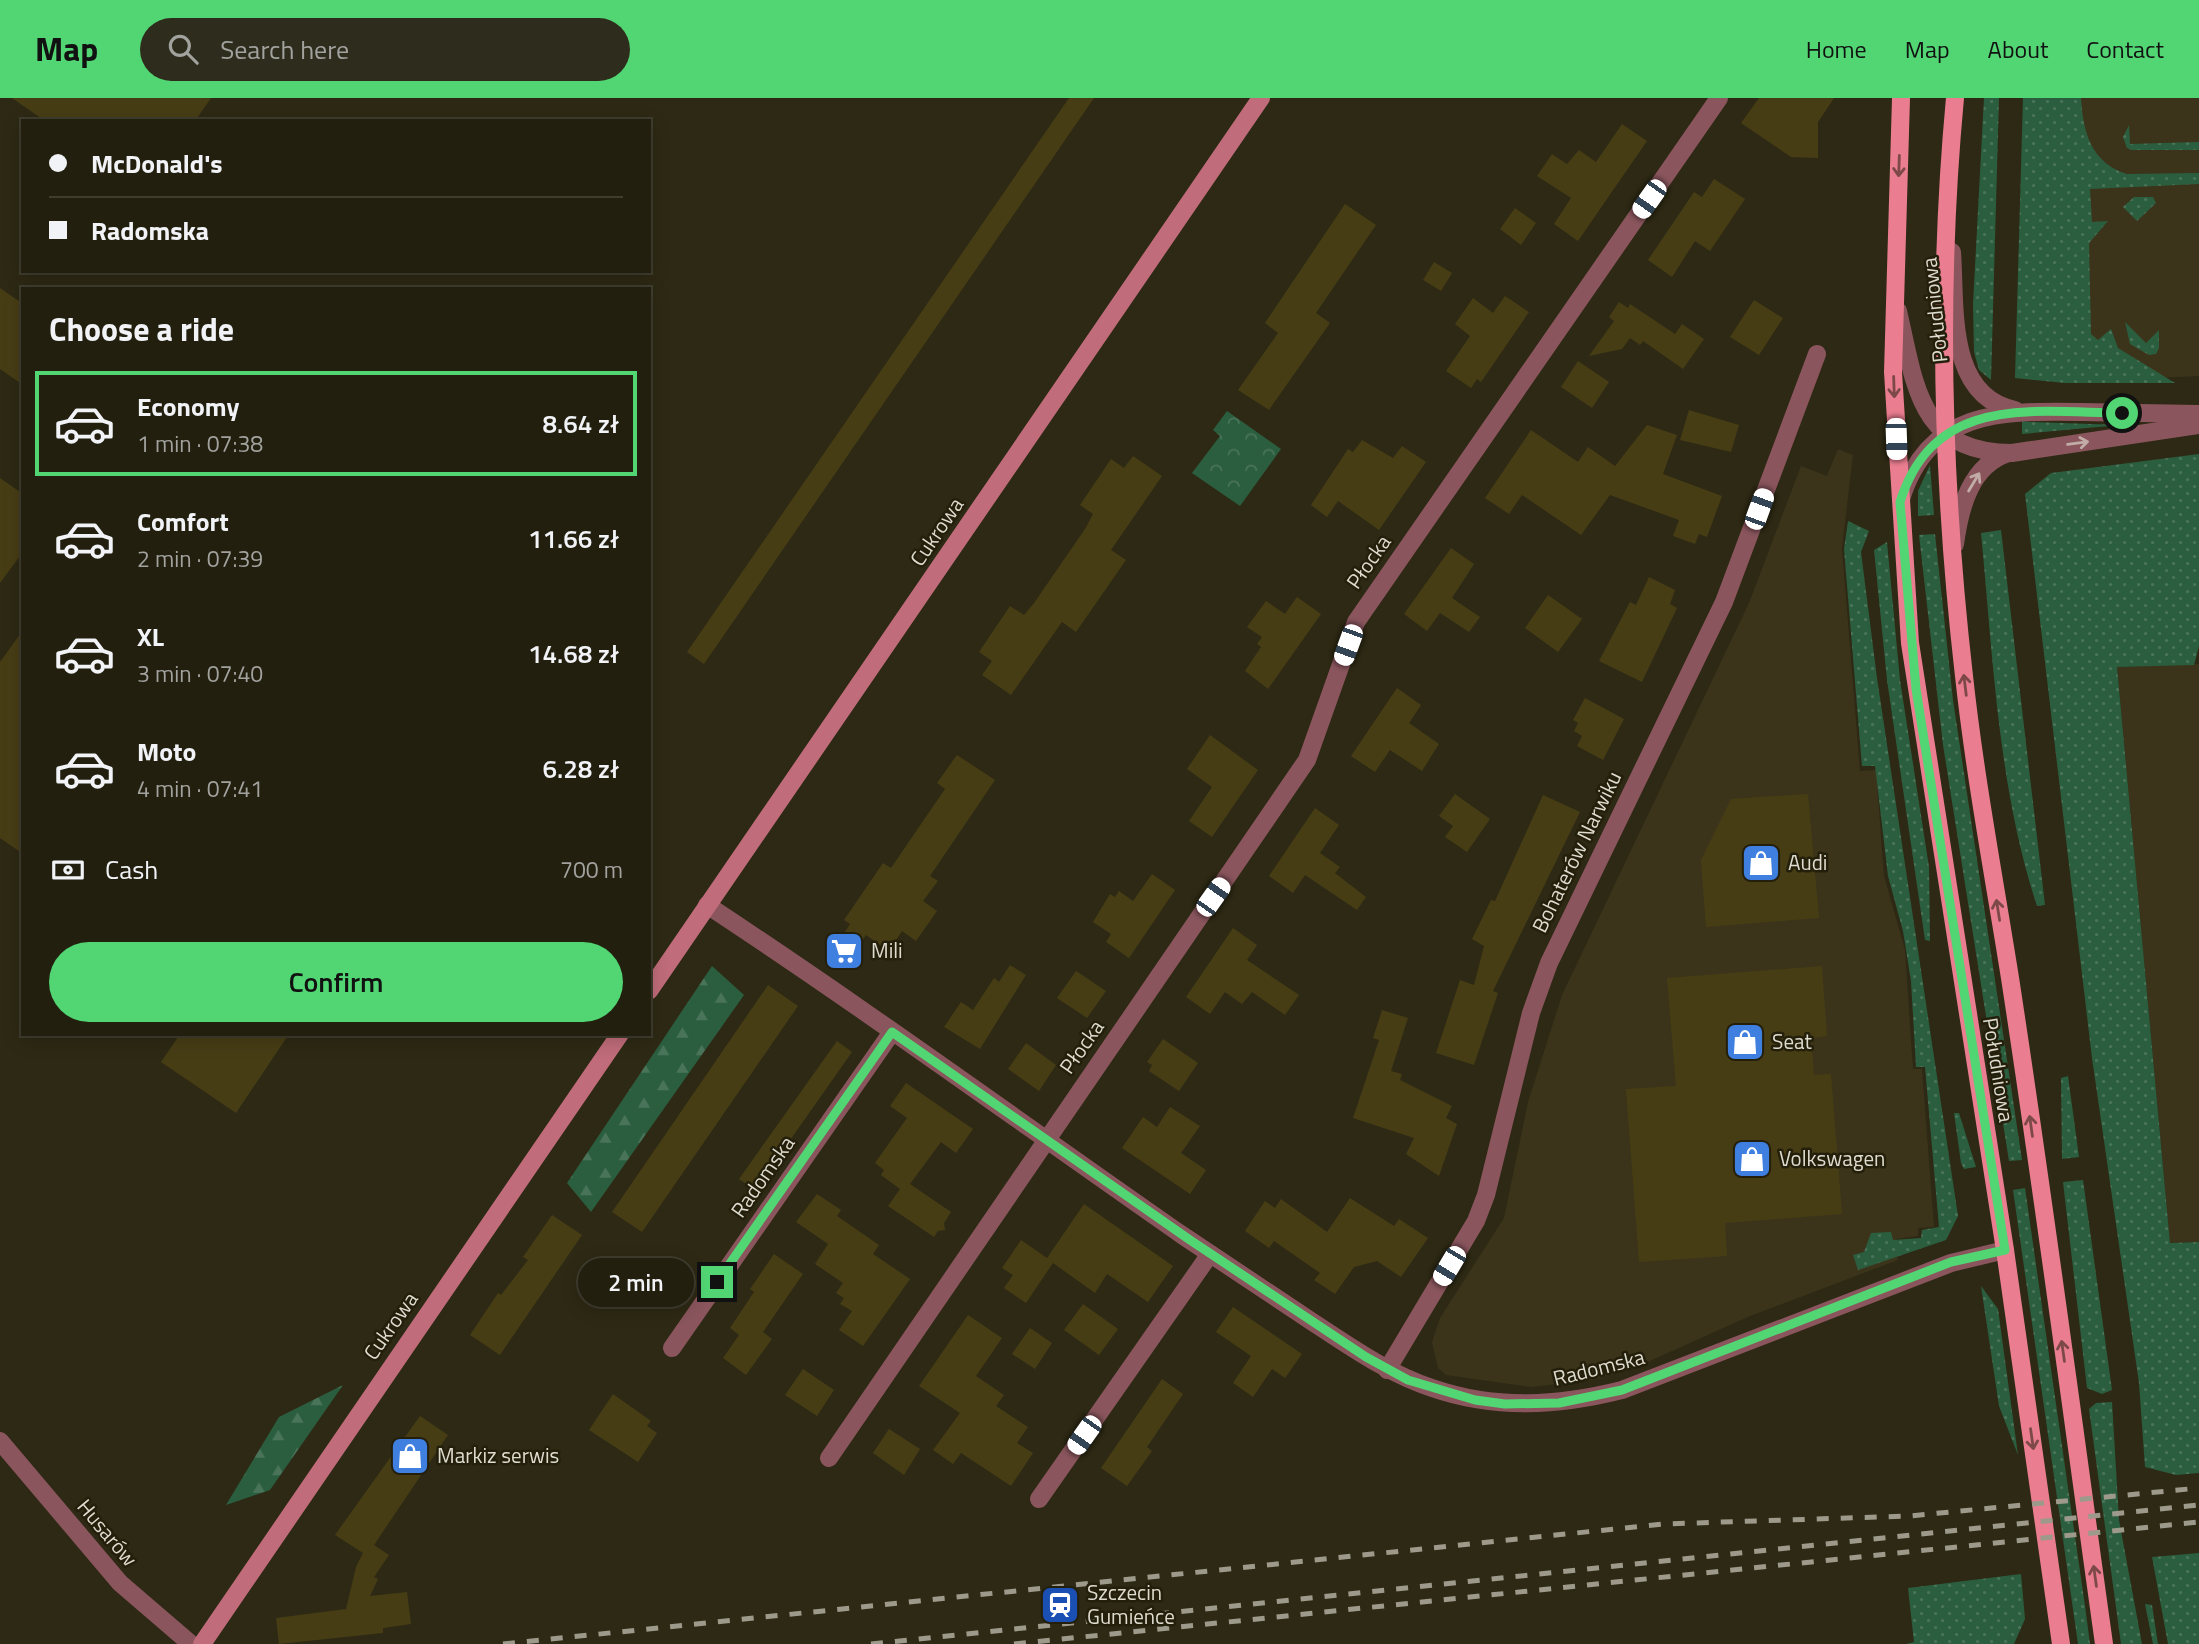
<!DOCTYPE html>
<html lang="en">
<head>
<meta charset="utf-8">
<style>
	body { margin:0; font-family:"Titillium Web",sans-serif; background:#2e2c1d; color:#f1f3f6; height:100vh; display:flex; flex-direction:column; font-size:26px; white-space:nowrap }
	* { box-sizing:border-box; margin:0 }
	p { font-size:23px; color:#a2a29e }
	.icon { flex:none; width:38px; height:38px; fill:none; stroke:currentColor; stroke-width:2; stroke-linecap:round; stroke-linejoin:round }
	.map { position:relative; flex:1; overflow:hidden }
	.details { position:absolute; left:21px; top:189px; width:630px; height:749px; display:flex; flex-direction:column; background:#221f0f; border-radius:0px; box-shadow:0 4px 18px #0003,0 0 0 2px #3f3d2f }
	.details>* { flex:none }
	.top-card { position:absolute; left:21px; top:21px; width:630px; height:154px; border-radius:0px; box-shadow:0 4px 18px #0003,0 0 0 2px #3f3d2f; display:grid; align-content:center; height:154px; padding:0 28px; background:#221f0f }
	.end { position:absolute; width:32px; height:32px; margin:-16px; border:9px solid #52d673; background:#111; box-shadow:0 0 0 4px #111 }
	.from { border-radius:50% }
	.bubble { position:absolute; height:49px; border-radius:24px; background:#221f0f; box-shadow:0 4px 18px #0003,0 0 0 2px #3f3d2f; font-size:23px; font-weight:600; line-height:49px; text-align:center }
	.car { position:absolute; width:21px; height:42px; margin:-21px -10px; border-radius:9px; box-shadow:0 0 5px 2px #0007; background:linear-gradient(#fff 24%,#345 0 40%,#fff 0 76%,#345 0 86%,#fff 0) }
	.top-card b { display:flex; align-items:center; gap:24px; height:66px; font-size:26px }
	.top-card b+b { border-top:2px solid #3f3d2f }
	.top-card i { width:18px; height:18px; background:#f1f3f6 }
	ul { padding:0; list-style:none }
	li { display:flex; align-items:center; gap:21px; height:105px; margin:0 14px 10px; padding:0 14px; border:4px solid transparent; border-radius:0px }
	li div { flex:1 }
	li b { display:block; font-size:26px }
	li em { font-style:normal; font-weight:600 }
	li.current { border-color:#52d673 }
	li>.icon { width:63px; height:63px; stroke-width:1.5 }
	h2 { padding:0 28px; font-size:32px; line-height:84px }
	.pay { display:flex; align-items:center; gap:18px; height:77px; padding:0 28px; font-size:26px }
	.pay p { margin-inline-start:auto }
	.primary-button { display:flex; gap:14px; margin-top:auto; padding:14px 28px }
	.primary-button a { flex:1; height:80px; border-radius:42px; background:#52d673; color:#111; font-size:28px; font-weight:600; line-height:80px; text-align:center }
	header { display:flex; align-items:center; gap:42px; box-sizing:border-box; height:98px; padding:0 35px; background:#52d673; color:#111 }
	header strong { font-size:33px }
	nav { display:flex; gap:38px; margin-inline-start:auto; font-size:24px }
	.search { width:490px; height:63px; background:#2e2c1d; display:flex; align-items:center; gap:18px; box-sizing:border-box; padding:0 24px; border-radius:38px; color:#a2a29e; font-size:26px }
	.map>svg:first-child { display:block }
</style>
</head>
<body>
<header>
<strong>Map</strong>
<div class="search"><svg class="icon" aria-label="search" viewBox="0 0 24 24"><circle cx="10" cy="10" r="6"/><path d="M15 15l6 6"/></svg>Search here</div>
<nav><a>Home</a><a>Map</a><a>About</a><a>Contact</a></nav>
</header>
<div class="map">
<svg width="2199" height="1546" viewBox="0 0 2199 1546">
	<defs>
		<pattern id="grass-dots" width="8" height="8" patternUnits="userSpaceOnUse" patternTransform="scale(1.75)"><rect width="8" height="8" fill="#2b5e3f"/><path d="M2 2h.1M6 6h.1" fill="none" stroke="#49745a" stroke-width="1.8" stroke-linecap="round"/></pattern>
		<pattern id="forest-firs" width="22" height="20" patternUnits="userSpaceOnUse" patternTransform="scale(1.75)"><rect width="22" height="20" fill="#2b5e3f"/><path d="M5 1l3.5 6h-7zM16 11l3.5 6h-7z" fill="#49745a"/></pattern>
		<pattern id="park-crowns" width="20" height="18" patternUnits="userSpaceOnUse" patternTransform="scale(1.75)"><rect width="20" height="18" fill="#2b5e3f"/><path d="M2 6a3 3 0 1 1 6 0M12 15a3 3 0 1 1 6 0" fill="none" stroke="#49745a"/></pattern>
	</defs>
	<rect width="100%" height="100%" fill="#2d2914"/>
	<g fill="#3b341a">
		<path d="M2079,0H2199V278L2136,281L2090,272Z"/>
		<path d="M1838,351L1853,357L1842,450L1860,673L1876,672L1884,778L1905,852L1913,971H1922L1934,1129L1918,1130V1138L1896,1141L1898,1162L1750,1218L1632,1271L1592,1282L1531,1289L1446,1277L1438,1270L1432,1244L1440,1220L1504,1120L1528,1004L1562,897L1749,505L1801,368L1827,378Z"/>
		<path d="M2199,566V1144L2170,1145L2117,569Z"/>
	</g>
	<g fill="url(#grass-dots)">
		<path d="M1984,0H1999L1991,282L1979,272L1974,254L1973,206Z"/>
		<path d="M2023,0H2081C2083,34 2091,65 2127,76L2199,75V86L2090,91L2092,124L2108,123L2089,145L2091,236L2098,242L2111,231L2118,250L2175,285H2065L2015,280Z"/>
		<path d="M2129,27L2130,46L2199,44V52H2131L2127,50L2123,39Z"/>
		<path d="M2134,99H2153L2156,105L2137,123L2123,109Z"/>
		<path d="M2125,224L2146,245L2159,232V250L2156,256L2149,257L2130,246Z"/>
		<path d="M2022,323L2030,324L2120,327L2022,336Z"/>
		<path d="M2199,356V548L2194,567L2117,569L2170,1145L2199,1144V1375L2176,1377L2145,1369L2139,1285L2092,960L2025,396L2051,375Z"/>
		<path d="M1930,367L1934,417L1918,418V393Z"/>
		<path d="M1848,423L1869,433L1861,454L1877,580L1958,1118L1946,1142L1858,1172L1853,1157L1864,1154L1871,1135L1891,1134L1893,1142L1921,1140L1922,1132L1939,1129L1925,969H1916L1911,883L1903,833L1888,778L1875,668H1862L1844,451Z"/>
		<path d="M2001,432L2045,807L2037,808C1998,690 1993,559 1981,435Z"/>
		<path d="M1935,436L1953,602L2022,1062L2009,1063L1943,647L1919,437Z"/>
		<path d="M1887,444L1900,582L1929,769L1930,843L1925,842L1887,582L1874,452Z"/>
		<path d="M2068,978L2079,1059L2062,1061L2061,980Z"/>
		<path d="M1954,1015H1959L1976,1069L1964,1071L1961,1065Z"/>
		<path d="M2083,1082L2112,1292L2102,1296L2087,1290L2063,1084Z"/>
		<path d="M2025,1090L2085,1508L2090,1546H2078L2013,1092Z"/>
		<path d="M1981,1188L1998,1211L2018,1357L1999,1308Z"/>
		<path d="M2112,1304L2119,1422L2142,1546H2121L2089,1311L2096,1305Z"/>
		<path d="M2199,1455V1546H2168L2152,1459Z"/>
		<path d="M2021,1476L2025,1521L2014,1546H1906L1914,1544L1908,1490Z"/>
		<path d="M2145,1506L2152,1507L2158,1546H2153Z"/>
	</g>
	<g fill="url(#forest-firs)">
		<path d="M712,868L744,897L591,1114L567,1085Z"/>
		<path d="M343,1287L270,1392L226,1407L279,1319Z"/>
	</g>
	<path fill="url(#park-crowns)" d="M1227,313L1281,351L1240,408L1192,375L1220,338L1213,332Z"/>
	<g fill="#473d15">
		<path d="M12,0H211L195,23H45Z"/>
		<path d="M1069,0H1094L704,566L687,554Z"/>
		<path d="M1759,0H1834L1818,24V60L1791,59L1741,25Z"/>
		<path d="M1622,26L1647,43L1578,143L1554,126L1571,100L1537,78L1552,56L1567,66L1579,52L1596,64Z"/>
		<path d="M1714,81L1745,101L1710,153L1695,143L1672,179L1648,162L1694,94L1702,99Z"/>
		<path d="M1345,106L1376,127L1316,215L1330,225L1269,312L1238,292L1278,235L1265,225Z"/>
		<path d="M1515,110L1536,125L1521,147L1500,131Z"/>
		<path d="M1434,164L1452,175L1441,193L1423,182Z"/>
		<path d="M0,190L23,206V287L0,271Z"/>
		<path d="M1505,198L1529,214L1481,284L1477,281L1471,290L1446,273L1470,238L1455,226L1473,200L1493,215Z"/>
		<path d="M1754,202L1783,220L1759,257L1730,239Z"/>
		<path d="M1619,204L1628,210L1630,206L1675,236L1682,226L1704,241L1683,271L1643,243L1640,247L1630,240L1622,251L1589,258L1614,223L1609,219Z"/>
		<path d="M1578,263L1609,284L1592,310L1561,289Z"/>
		<path d="M1689,312L1739,327L1731,354L1680,342Z"/>
		<path d="M1647,327L1677,337L1663,376L1722,398L1707,439L1699,436L1695,446L1673,438L1679,422L1610,397L1581,437L1522,397L1509,416L1485,400L1531,332L1578,364L1588,349L1615,368Z"/>
		<path d="M1362,342L1393,360L1402,348L1426,364L1379,432L1338,403L1327,419L1311,407L1348,351L1353,354Z"/>
		<path d="M1133,358L1162,378L1111,452L1126,462L1076,534L1062,524L1011,597L982,577L992,563L979,554L1010,508L1024,517L1034,505L1085,431L1093,416L1080,407L1111,361L1124,370Z"/>
		<path d="M0,380L23,396V454L0,485Z"/>
		<path d="M1451,450L1474,466L1452,500L1480,519L1469,534L1440,515L1427,533L1404,516Z"/>
		<path d="M1649,479L1675,492L1670,506L1677,510L1642,584L1599,563L1630,504L1636,507Z"/>
		<path d="M1548,497L1582,521L1558,554L1525,530Z"/>
		<path d="M1297,499L1321,516L1268,591L1245,573L1261,549L1257,546L1262,539L1247,529L1266,503L1285,516Z"/>
		<path d="M23,532V756L0,740V564Z"/>
		<path d="M1397,590L1421,607L1409,625L1439,646L1422,673L1390,652L1375,674L1351,658Z"/>
		<path d="M1585,600L1624,621L1603,662L1577,648L1582,638L1574,633L1578,625L1573,622Z"/>
		<path d="M1210,637L1258,672L1212,739L1189,723L1212,689L1187,671Z"/>
		<path d="M957,657L995,682L930,778L938,783L923,803L937,813L916,843L902,833L889,853L866,837L845,867L830,857L850,826L844,822L883,765L891,770L921,726L945,691L937,685Z"/>
		<path d="M1455,696L1490,721L1467,754L1445,739L1453,728L1439,718Z"/>
		<path d="M1808,696L1819,820L1706,829L1701,762L1731,701Z"/>
		<path d="M1543,697L1580,714L1493,893L1498,895L1474,967L1436,955L1460,882L1474,887L1484,848L1472,841L1491,802L1495,803Z"/>
		<path d="M1315,710L1339,727L1320,755L1340,769L1335,775L1366,799L1357,812L1305,777L1293,795L1269,778Z"/>
		<path d="M1152,776L1175,792L1129,860L1106,844L1111,836L1093,824L1110,796L1115,799L1119,793L1133,803Z"/>
		<path d="M1233,830L1257,847L1247,862L1299,897L1285,917L1252,894L1242,906L1225,894L1210,916L1186,899Z"/>
		<path d="M1010,867L1026,877L980,951L944,929L961,904L973,912L994,880L999,884Z"/>
		<path d="M1822,868L1827,938L1811,940L1814,977L1831,976L1842,1116L1725,1125L1727,1158L1639,1164L1626,991L1676,988L1667,880Z"/>
		<path d="M1076,873L1106,893L1087,920L1057,900Z"/>
		<path d="M768,887L798,908L642,1134L612,1114Z"/>
		<path d="M1382,912L1408,920L1391,973L1402,976L1400,982L1452,1008L1446,1020L1457,1026L1439,1078L1406,1056L1414,1040L1353,1020L1379,942L1373,940Z"/>
		<path d="M180,936H289L236,1015L161,964Z"/>
		<path d="M1163,941L1198,965L1179,993L1149,973L1152,967L1147,964Z"/>
		<path d="M837,943L852,954L755,1092L739,1081Z"/>
		<path d="M1026,945L1056,967L1039,993L1008,971Z"/>
		<path d="M906,985L973,1031L956,1055L941,1044L910,1086L951,1114L944,1125L945,1132L938,1133L934,1139L888,1108L900,1091L881,1077L884,1072L875,1065L907,1020L890,1008Z"/>
		<path d="M1170,1009L1200,1028L1181,1055L1206,1072L1190,1096L1122,1050L1143,1019L1157,1029Z"/>
		<path d="M817,1096L841,1112L837,1118L879,1147L873,1156L910,1181L863,1248L839,1232L852,1213L840,1206L844,1200L836,1195L843,1185L815,1166L828,1146L796,1124Z"/>
		<path d="M1350,1100L1394,1128L1399,1121L1428,1140L1401,1179L1377,1163L1354,1169L1335,1196L1314,1182L1320,1175L1274,1143L1269,1150L1245,1133L1265,1103L1275,1110L1281,1101L1327,1134Z"/>
		<path d="M1084,1106L1173,1168L1148,1204L1107,1176L1095,1195L1053,1165L1026,1205L1004,1190L1013,1177L1002,1170L1021,1142L1047,1160Z"/>
		<path d="M552,1117L582,1137L500,1257L470,1237L498,1195L501,1197L528,1162L523,1159Z"/>
		<path d="M774,1156L803,1176L763,1234L772,1241L746,1277L723,1260L739,1237L730,1230L754,1194L750,1191Z"/>
		<path d="M1083,1206L1118,1231L1099,1257L1064,1232Z"/>
		<path d="M1233,1209L1302,1256L1285,1280L1272,1271L1253,1299L1233,1285L1251,1258L1216,1234Z"/>
		<path d="M968,1217L1002,1240L976,1278L1004,1297L996,1308L1028,1329L1017,1345L1033,1355L1011,1388L961,1355L953,1366L933,1352L960,1315L919,1288Z"/>
		<path d="M1030,1230L1052,1245L1035,1271L1012,1256Z"/>
		<path d="M803,1271L834,1292L817,1318L785,1297Z"/>
		<path d="M1162,1281L1183,1296L1147,1349L1152,1353L1127,1388L1101,1370Z"/>
		<path d="M613,1296L651,1323L647,1328L657,1335L638,1364L589,1332Z"/>
		<path d="M420,1318L448,1337L374,1447L389,1457L374,1479L378,1481L370,1498L407,1494L411,1526L383,1530V1535L279,1546L276,1520L346,1511L356,1469L363,1455L335,1437Z"/>
		<path d="M889,1331L920,1351L904,1377L873,1355Z"/>
	</g>
	<g fill="none" stroke-linecap="round" stroke-linejoin="round">
		<g stroke="#8a555d" stroke-width="18">
			<path d="M1952,154C1956,208 1946,298 2015,312"/>
			<path d="M1898,213C1915,285 1918,355 2012,355L2199,327"/>
			<path d="M1901,401C1929,311 2002,313 2081,314C2120,315 2160,315 2199,316"/>
			<path d="M1955,446C1960,410 1970,367 2009,355"/>
			<path d="M707,807C868,913 1024,1027 1182,1137C1225,1166 1268,1194 1311,1223C1351,1249 1387,1275 1432,1290C1496,1312 1558,1308 1622,1292L1951,1165L2005,1152"/>
			<path d="M672,1250L892,934"/>
			<path d="M1387,1272L1476,1123L1486,1097L1531,915L1549,865L1724,504L1817,256"/>
			<path d="M0,1343L120,1485L191,1546"/>
			<path d="M829,1360L1307,662L1356,524L1719,0"/>
			<path d="M1039,1401L1210,1156"/>
		</g>
		<g stroke="#c06c7a" stroke-width="18">
			<path d="M649,893L1261,0"/>
			<path d="M202,1546L620,936"/>
		</g>
		<g stroke="#ea7d90" stroke-width="18">
			<path d="M1901,0L1893,274L1910,545L2005,1152L2061,1546"/>
			<path d="M1955,0C1937,192 1942,386 1964,578C1975,679 1994,779 2010,880C2044,1101 2073,1324 2104,1546"/>
		</g>
		<g stroke="#9d9a8b" stroke-width="5" stroke-dasharray="12 12" stroke-linecap="butt">
			<path d="M503,1546L1663,1426L1909,1418L2199,1390"/>
			<path d="M871,1546L2199,1407"/>
			<path d="M1014,1546L2199,1424"/>
		</g>
	</g>
	<defs><path id="oneway-shaft" d="M-6 0H5M1.5-3L5.5 0L1.5 3" fill="none" stroke-width="1.6" stroke-linecap="round" stroke-linejoin="round" transform="scale(1.75)"/></defs>
	<g stroke="#7d4947">
		<use href="#oneway-shaft" transform="translate(1899 68) rotate(92)"/>
		<use href="#oneway-shaft" transform="translate(1894 289) rotate(88)"/>
		<use href="#oneway-shaft" transform="translate(1965 587) rotate(-97)"/>
		<use href="#oneway-shaft" transform="translate(1998 812) rotate(-99)"/>
		<use href="#oneway-shaft" transform="translate(2031 1028) rotate(-98)"/>
		<use href="#oneway-shaft" transform="translate(2063 1253) rotate(-98)"/>
		<use href="#oneway-shaft" transform="translate(2032 1341) rotate(82)"/>
		<use href="#oneway-shaft" transform="translate(2095 1478) rotate(-98)"/>
	</g>
	<g stroke="#c1aca7">
		<use href="#oneway-shaft" transform="translate(2078 345) rotate(-8)"/>
		<use href="#oneway-shaft" transform="translate(1974 384) rotate(-59)"/>
	</g>
	<g fill="none" stroke-linecap="round" stroke-linejoin="round">
		<path stroke="#52d673" stroke-width="9" d="M717,1184L892,934L1190,1142L1366,1259L1408,1282L1475,1302L1505,1306L1559,1305L1622,1292L1951,1164L2005,1152L1916,591L1900,404C1934,296 2031,314 2122,315"/>
	</g>
	<defs>
		<g id="shop-square" transform="scale(2.0125)"><rect x="-9" y="-9" width="18" height="18" rx="4" fill="#3f7fe0" stroke="#241f0b"/><path d="M-5-2.5h2.3a2.7 3.5 0 0 1 5.4 0H5L5.5 6h-11ZM-1.5-2.5h3a1.5 2.3 0 0 0-3 0Z" fill="#fff"/></g>
		<g id="supermarket-square" transform="scale(2.0125)"><rect x="-9" y="-9" width="18" height="18" rx="4" fill="#3f7fe0" stroke="#241f0b"/><path d="M-6-5.5h2.5l.6 2H6L4.5 2H-2.5L-4.4-4H-6ZM-1.5 3.2a1.3 1.3 0 1 0 .1 0ZM3 3.2a1.3 1.3 0 1 0 .1 0Z" fill="#fff"/></g>
		<g id="station-square" transform="scale(2.0125)"><rect x="-9" y="-9" width="18" height="18" rx="4" fill="#1a4fb4" stroke="#241f0b"/><path d="M-3-6H3Q5-6 5-4V2Q5 4 3 4L4.5 6H3L1.5 4h-3L-3 6H-4.5L-3 4Q-5 4-5 2V-4Q-5-6-3-6ZM-3.5-4v3h7v-3ZM-3.5 1v1.5H-2V1ZM2 1v1.5H3.5V1Z" fill="#fff"/></g>
	</defs>
	<g fill-rule="evenodd">
		<use href="#shop-square" x="1761" y="765"/>
		<use href="#supermarket-square" x="844" y="853"/>
		<use href="#shop-square" x="1745" y="944"/>
		<use href="#shop-square" x="1752" y="1061"/>
		<use href="#shop-square" x="410" y="1358"/>
		<use href="#station-square" x="1060" y="1507"/>
	</g>
	<g text-anchor="middle" stroke-width="5" stroke-linejoin="round" paint-order="stroke">
		<g font-size="21" fill="#dedbcf" stroke="#241f0b">
			<text transform="translate(1935 212) rotate(-96)" y="7">Południowa</text>
			<text transform="translate(937 434) rotate(-56)" y="7">Cukrowa</text>
			<text transform="translate(1369 464) rotate(-55)" y="7">Płocka</text>
			<text transform="translate(1577 754) rotate(-64)" y="7">Bohaterów Narwiku</text>
			<text transform="translate(1082 949) rotate(-55)" y="7">Płocka</text>
			<text transform="translate(1998 972) rotate(81)" y="7">Południowa</text>
			<text transform="translate(763 1079) rotate(-55)" y="7">Radomska</text>
			<text transform="translate(391 1228) rotate(-55)" y="7">Cukrowa</text>
			<text transform="translate(1599 1270) rotate(-14)" y="7">Radomska</text>
			<text transform="translate(107 1435) rotate(50)" y="7">Husarów</text>
		</g>
		<g font-size="21" fill="#dedbcf" stroke="#241f0b" text-anchor="start">
			<text x="1788" y="772">Audi</text>
			<text x="871" y="860">Mili</text>
			<text x="1772" y="951">Seat</text>
			<text x="1779" y="1068">Volkswagen</text>
			<text x="437" y="1365">Markiz serwis</text>
			<text x="1087" y="1502">Szczecin<tspan x="1087" dy="24">Gumieńce</tspan></text>
		</g>
	</g>
</svg>
<i class="end from" style="left:2122px;top:315px"></i>
<i class="end" style="left:717px;top:1184px"></i>
<div class="bubble" style="left:578px;top:1160px;width:116px">2 min</div>
<i class="car" style="left:1649px;top:101px;rotate:215deg"></i>
<i class="car" style="left:1896px;top:341px;rotate:178deg"></i>
<i class="car" style="left:1759px;top:411px;rotate:20deg"></i>
<i class="car" style="left:1348px;top:547px;rotate:200deg"></i>
<i class="car" style="left:1213px;top:799px;rotate:35deg"></i>
<i class="car" style="left:1449px;top:1168px;rotate:211deg"></i>
<i class="car" style="left:1084px;top:1337px;rotate:215deg"></i>
<div class="top-card">
<b><i class="from"></i>McDonald's</b>
<b><i></i>Radomska</b>
</div>
<section class="details">
<h2>Choose a ride</h2>
<ul>
<li class="current"><svg class="icon" aria-label="car" viewBox="0 0 24 24"><path d="M5 17H2v-5l4-1 3-4h7l3 4 3 1v5h-3M9 17h6M6 11h13"/><circle cx="7" cy="17" r="2"/><circle cx="17" cy="17" r="2"/></svg><div><b>Economy</b><p>1 min · 07:38</p></div><em>8.64 zł</em></li>
<li><svg class="icon" aria-label="car" viewBox="0 0 24 24"><path d="M5 17H2v-5l4-1 3-4h7l3 4 3 1v5h-3M9 17h6M6 11h13"/><circle cx="7" cy="17" r="2"/><circle cx="17" cy="17" r="2"/></svg><div><b>Comfort</b><p>2 min · 07:39</p></div><em>11.66 zł</em></li>
<li><svg class="icon" aria-label="car" viewBox="0 0 24 24"><path d="M5 17H2v-5l4-1 3-4h7l3 4 3 1v5h-3M9 17h6M6 11h13"/><circle cx="7" cy="17" r="2"/><circle cx="17" cy="17" r="2"/></svg><div><b>XL</b><p>3 min · 07:40</p></div><em>14.68 zł</em></li>
<li><svg class="icon" aria-label="car" viewBox="0 0 24 24"><path d="M5 17H2v-5l4-1 3-4h7l3 4 3 1v5h-3M9 17h6M6 11h13"/><circle cx="7" cy="17" r="2"/><circle cx="17" cy="17" r="2"/></svg><div><b>Moto</b><p>4 min · 07:41</p></div><em>6.28 zł</em></li>
</ul>
<div class="pay"><svg class="icon" aria-label="cash" viewBox="0 0 24 24"><path d="M3 7h18v10H3z"/><circle cx="12" cy="12" r="2"/></svg>Cash<p>700 m</p></div>
<div class="primary-button"><a>Confirm</a></div>
</section>
</div>
</body>
</html>
